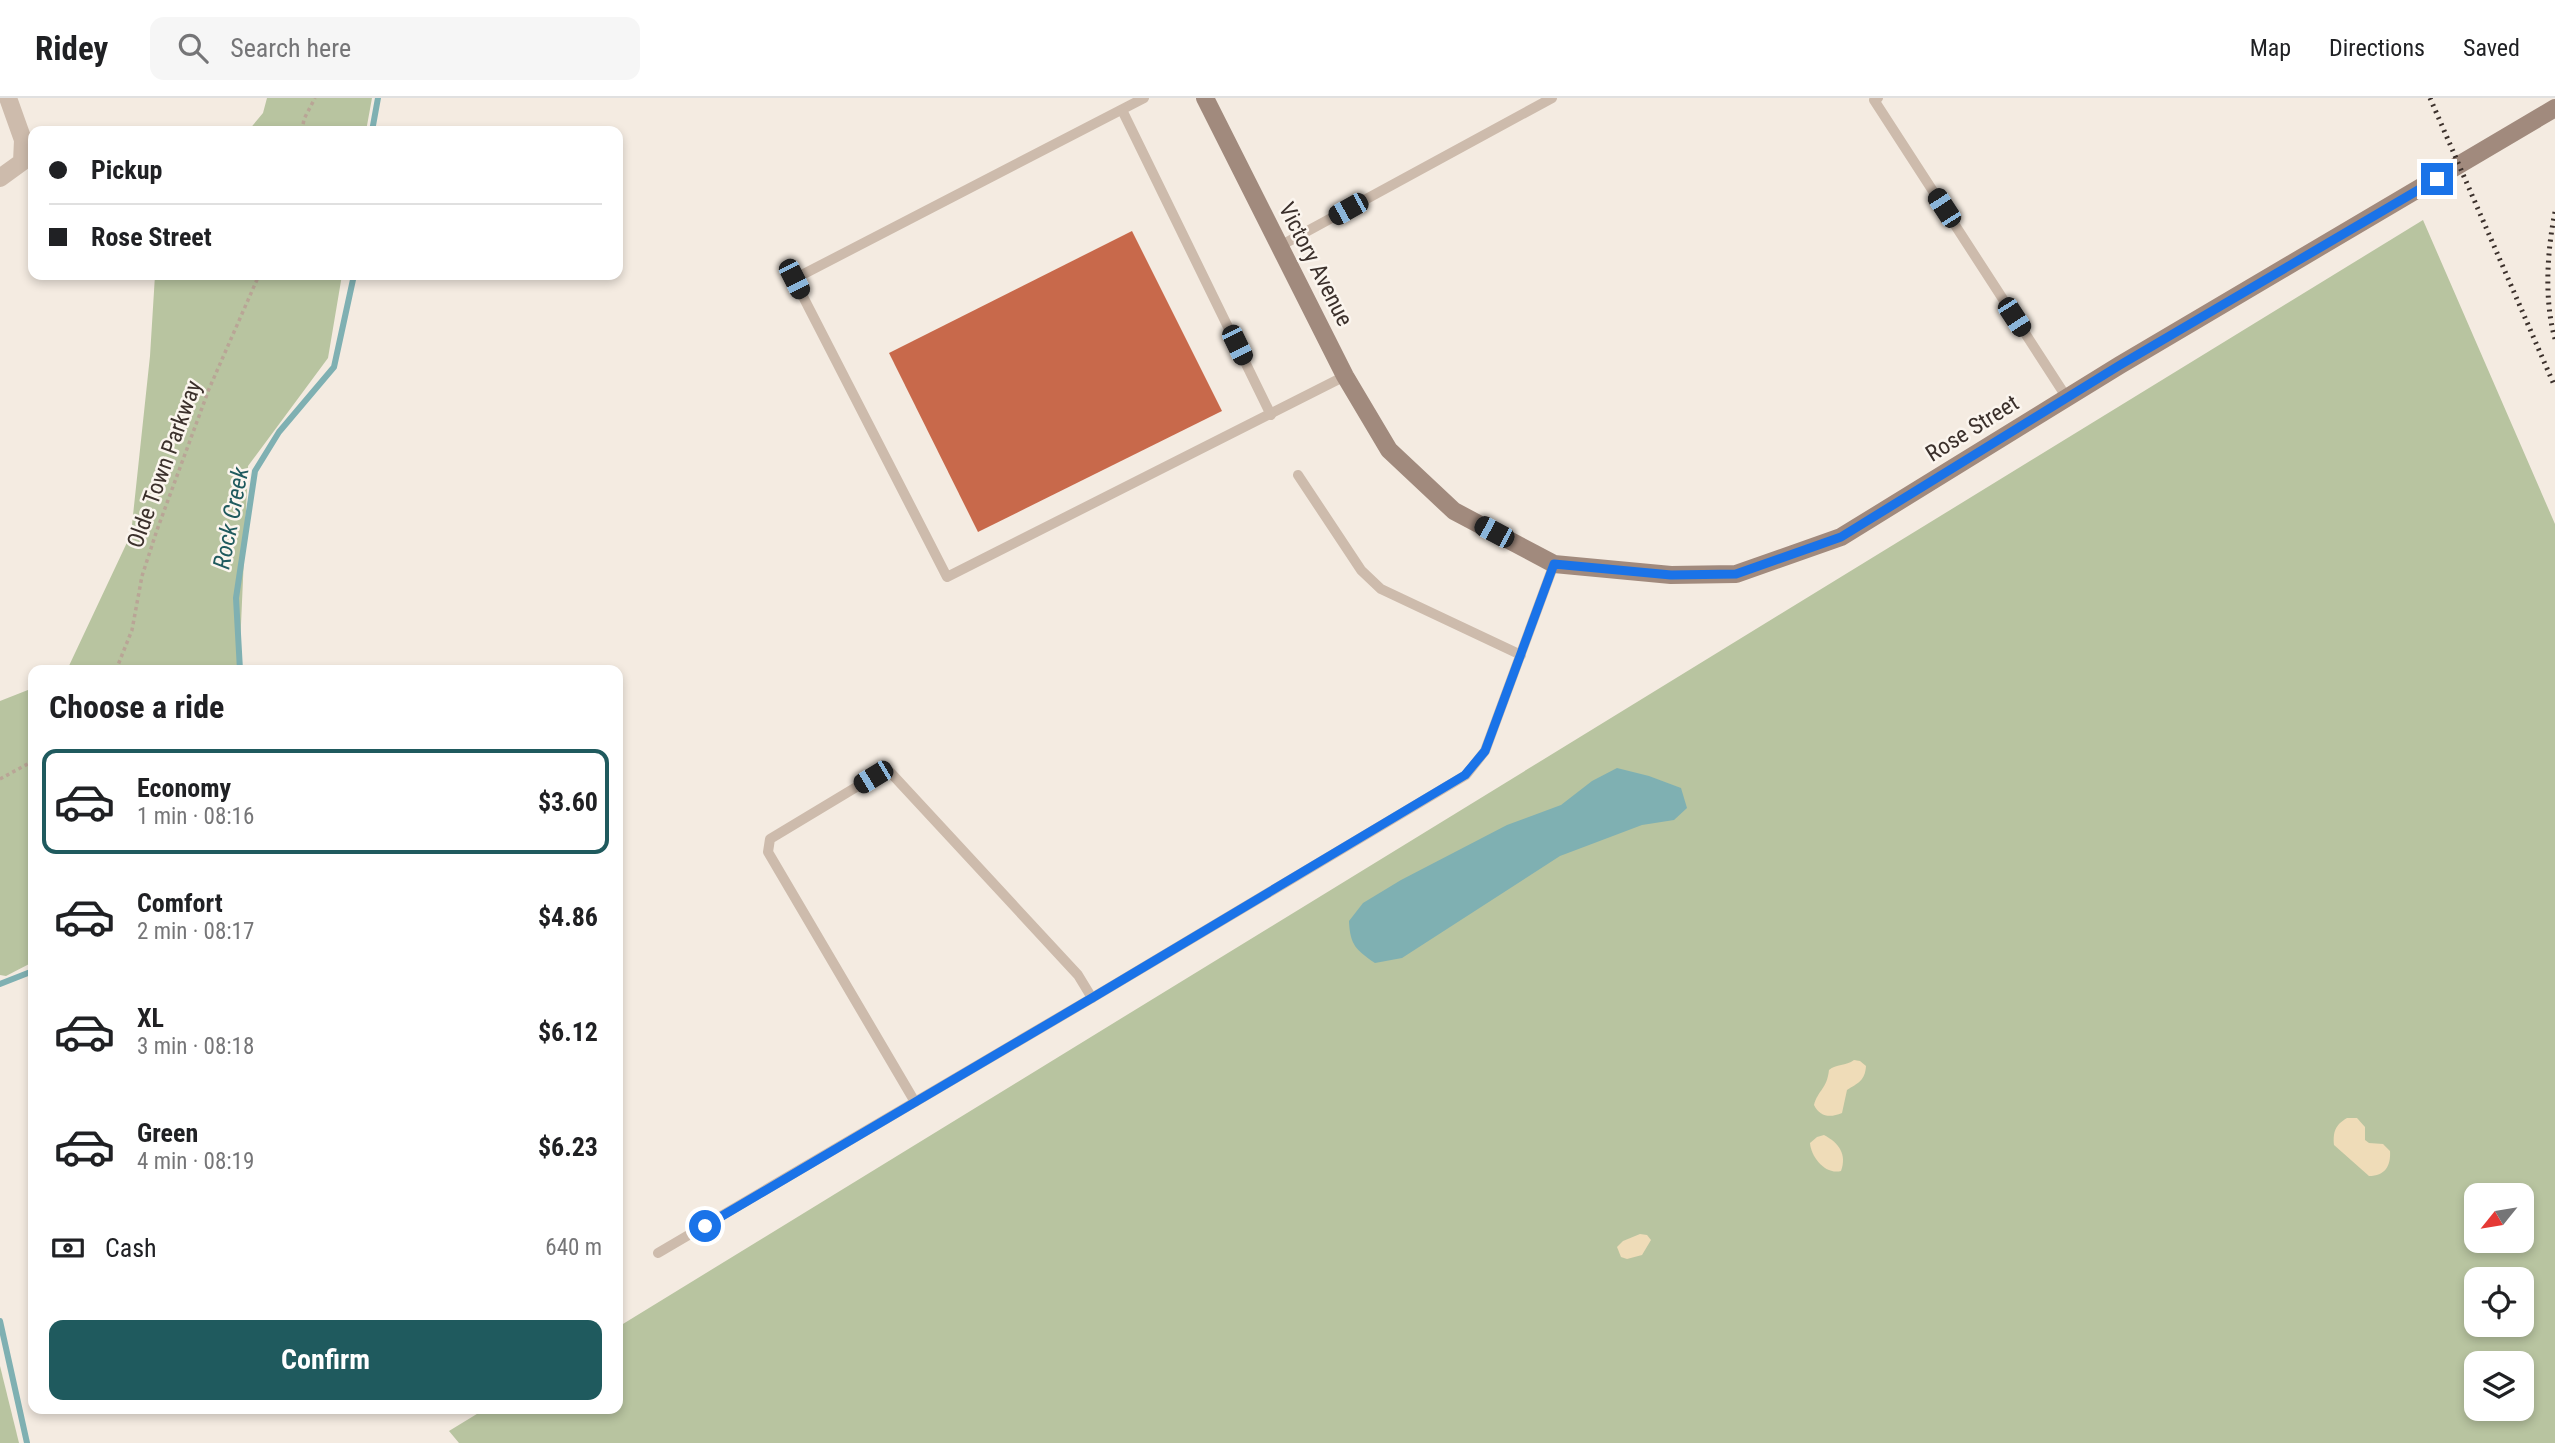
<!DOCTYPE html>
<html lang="en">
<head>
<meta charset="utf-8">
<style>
	body { margin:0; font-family:"Roboto Condensed",sans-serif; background:#f6f6f6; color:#202124; height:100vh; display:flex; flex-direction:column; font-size:26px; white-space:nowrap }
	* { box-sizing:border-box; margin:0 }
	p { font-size:23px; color:#757577 }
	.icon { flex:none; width:38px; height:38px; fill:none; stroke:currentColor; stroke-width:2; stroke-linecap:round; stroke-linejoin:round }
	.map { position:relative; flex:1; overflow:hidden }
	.sheet { position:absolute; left:28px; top:567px; width:595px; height:749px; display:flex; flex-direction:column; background:#fff; border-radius:14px; box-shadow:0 4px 10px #0003 }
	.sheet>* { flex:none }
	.banner { position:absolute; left:28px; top:28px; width:595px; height:154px; border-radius:14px; box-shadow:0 4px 10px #0003; display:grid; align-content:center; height:154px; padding:0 21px; background:#fff }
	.needle { width:46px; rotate:240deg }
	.fabs { position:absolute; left:2464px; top:1085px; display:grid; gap:14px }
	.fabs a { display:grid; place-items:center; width:70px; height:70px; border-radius:14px; background:#fff; box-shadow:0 4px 10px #0003; font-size:35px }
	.end { position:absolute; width:32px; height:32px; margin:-16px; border:9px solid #1a73e8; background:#fff; box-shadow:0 0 0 4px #fff }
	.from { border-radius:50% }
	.car { position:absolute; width:21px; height:42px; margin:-21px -10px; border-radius:9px; box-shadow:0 0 5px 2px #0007; background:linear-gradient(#222 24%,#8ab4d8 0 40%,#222 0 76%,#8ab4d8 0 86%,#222 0) }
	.banner b { display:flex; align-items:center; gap:24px; height:66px; font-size:26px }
	.banner b+b { border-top:2px solid #e0e0e0 }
	.banner i { width:18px; height:18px; background:#202124 }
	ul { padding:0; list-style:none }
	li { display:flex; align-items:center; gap:21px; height:105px; margin:0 14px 10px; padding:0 7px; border:4px solid transparent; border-radius:14px }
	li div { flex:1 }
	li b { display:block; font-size:26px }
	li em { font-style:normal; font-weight:700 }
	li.selected { border-color:#1f5a5e }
	li>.icon { width:63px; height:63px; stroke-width:1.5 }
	h2 { padding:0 21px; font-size:32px; line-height:84px }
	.pay { display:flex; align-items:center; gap:18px; height:77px; padding:0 21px; font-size:26px }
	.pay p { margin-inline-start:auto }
	.cta { display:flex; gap:14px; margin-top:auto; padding:14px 21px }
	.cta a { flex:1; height:80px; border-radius:14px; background:#1f5a5e; color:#fff; font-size:28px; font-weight:700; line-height:80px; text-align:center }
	header { display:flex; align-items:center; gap:42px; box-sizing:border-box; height:98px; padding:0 35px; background:#fff; border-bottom:2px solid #e0e0e0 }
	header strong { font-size:33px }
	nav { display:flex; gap:38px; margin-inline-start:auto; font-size:24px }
	.search { width:490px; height:63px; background:#f6f6f6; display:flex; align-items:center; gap:18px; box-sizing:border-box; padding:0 24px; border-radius:14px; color:#757577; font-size:26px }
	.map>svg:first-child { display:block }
</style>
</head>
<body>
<header>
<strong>Ridey</strong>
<div class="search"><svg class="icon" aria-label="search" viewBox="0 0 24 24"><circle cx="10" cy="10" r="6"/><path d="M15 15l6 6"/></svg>Search here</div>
<nav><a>Map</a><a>Directions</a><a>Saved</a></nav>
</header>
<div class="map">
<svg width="2555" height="1345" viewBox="0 0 2555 1345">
	<rect width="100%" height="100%" fill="#f4ebe1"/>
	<g fill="#b8c4a0" fill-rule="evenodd">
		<path d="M267,0H372L366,33H248L263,15Z"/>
		<path d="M2423,122L2555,426V1345H459L449,1333L485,1311H618V1229ZM2476,1097H2522V1143H2476ZM2476,1181H2522V1227H2476ZM2476,1265H2522V1311H2476Z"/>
		<path d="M155,177H342L328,260L248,368L239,572H67L131,436L150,258Z"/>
		<path d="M33,590V864L6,878L0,877V603Z"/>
		<path d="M0,1268L19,1345H0Z"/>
	</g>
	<g fill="#efdcb8">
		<path d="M1854,962L1860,963L1866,968C1865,983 1858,985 1847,992L1842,1015C1830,1020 1820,1019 1814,1007C1818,992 1827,991 1829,972C1836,966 1846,968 1854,962Z"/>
		<path d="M2347,1020H2357L2365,1029V1042L2369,1045L2383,1046L2390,1053C2391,1068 2385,1078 2369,1078L2334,1047C2333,1034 2335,1027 2347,1020Z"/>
		<path d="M1824,1037C1839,1045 1847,1056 1841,1073C1825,1077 1811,1059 1810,1045L1817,1039Z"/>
		<path d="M1640,1136L1647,1137L1651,1142L1642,1157L1627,1161L1621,1159L1617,1149L1623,1143Z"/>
	</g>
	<path fill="#7fb0b2" d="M1617,670L1649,678L1681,690L1687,710L1674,722L1642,727L1560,758L1402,860L1375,865C1356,852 1350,847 1349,823L1363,805L1401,782L1507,727L1561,707L1592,683Z"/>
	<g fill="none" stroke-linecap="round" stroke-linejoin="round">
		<g stroke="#7fb0b2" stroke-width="6">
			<path d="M372,33L378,0"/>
			<path d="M240,572L236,500L255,373L279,334L334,269L354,177"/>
			<path d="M0,886L33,873"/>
			<path d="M0,1223L27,1345"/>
		</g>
	</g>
	<path fill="#c8694b" d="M1132,133L1222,313L978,434L889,255Z"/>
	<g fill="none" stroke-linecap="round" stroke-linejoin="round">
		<g stroke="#b9a596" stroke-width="3.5" stroke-dasharray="3.5 3.5" stroke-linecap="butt">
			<path d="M302,33L304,21L315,0"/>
			<path d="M116,572L132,532L142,478L157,432L209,291L259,177"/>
			<path d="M0,681L33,663"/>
		</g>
		<g stroke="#cdbbac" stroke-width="10">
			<path d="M1144,0L794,181L947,479L1345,278"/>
			<path d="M1878,0L1874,2L2067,300"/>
			<path d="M1122,12L1271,317"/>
			<path d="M1280,148L1552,0"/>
			<path d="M1298,377L1361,472L1381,491L1521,557"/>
			<path d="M915,1004L768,754L770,741L873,679L890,674L1078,877L1092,900"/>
			<path d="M658,1155L1092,900L1466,677L1485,653L1554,466"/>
		</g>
		<path stroke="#cdbbac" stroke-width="18" d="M0,80L22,64L23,42L8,0"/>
		<path stroke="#a18a7d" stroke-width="18" d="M1205,0L1345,278L1389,352L1454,413L1554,466L1671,477L1736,476L1841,439L2120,267L2555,10"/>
		<g stroke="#3b302b" stroke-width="5" stroke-dasharray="2 5" stroke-linecap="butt">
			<path d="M2430,0L2555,289"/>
			<path d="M2555,114C2547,154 2544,202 2555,241"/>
		</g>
	</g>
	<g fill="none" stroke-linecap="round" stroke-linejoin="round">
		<path stroke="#1a73e8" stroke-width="9" d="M705,1128L1092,900L1465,677L1485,653L1554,466L1671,477L1736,476L1841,439L2120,267L2437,81"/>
	</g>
	<g text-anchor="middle" stroke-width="5" stroke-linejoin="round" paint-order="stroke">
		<g font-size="23" fill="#3b302b" stroke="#fbf5ee">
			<text transform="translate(1316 166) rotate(63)" y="8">Victory Avenue</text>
			<text transform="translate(1972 330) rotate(-32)" y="8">Rose Street</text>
			<text transform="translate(164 366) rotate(-70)" y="8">Olde Town Parkway</text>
		</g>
		<g font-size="24" font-style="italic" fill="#1f5a5e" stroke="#fbf5ee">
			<text transform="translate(231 420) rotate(-79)" y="8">Rock Creek</text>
		</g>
	</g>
</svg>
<div class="fabs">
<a><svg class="needle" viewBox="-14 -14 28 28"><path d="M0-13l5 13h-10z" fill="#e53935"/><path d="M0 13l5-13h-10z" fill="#757577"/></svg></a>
<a><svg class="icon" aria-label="locate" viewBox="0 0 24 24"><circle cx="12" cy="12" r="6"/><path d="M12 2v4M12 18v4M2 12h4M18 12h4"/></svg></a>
<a><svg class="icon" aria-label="layers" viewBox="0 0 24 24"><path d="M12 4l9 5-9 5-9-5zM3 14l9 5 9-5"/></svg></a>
</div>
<i class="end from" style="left:705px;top:1128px"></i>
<i class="end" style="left:2437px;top:81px"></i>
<i class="car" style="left:1944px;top:110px;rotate:327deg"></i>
<i class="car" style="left:1348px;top:111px;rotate:241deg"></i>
<i class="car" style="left:794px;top:181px;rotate:153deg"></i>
<i class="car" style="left:2014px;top:219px;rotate:147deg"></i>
<i class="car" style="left:1237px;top:247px;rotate:154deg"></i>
<i class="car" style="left:1494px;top:434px;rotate:298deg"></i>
<i class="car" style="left:873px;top:679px;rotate:239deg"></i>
<div class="banner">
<b><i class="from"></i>Pickup</b>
<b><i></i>Rose Street</b>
</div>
<section class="sheet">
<h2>Choose a ride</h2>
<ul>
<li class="selected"><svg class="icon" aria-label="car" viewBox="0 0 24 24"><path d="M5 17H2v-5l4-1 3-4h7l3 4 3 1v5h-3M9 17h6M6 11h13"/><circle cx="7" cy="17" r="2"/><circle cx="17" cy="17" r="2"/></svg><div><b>Economy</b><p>1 min · 08:16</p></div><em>$3.60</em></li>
<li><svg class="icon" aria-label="car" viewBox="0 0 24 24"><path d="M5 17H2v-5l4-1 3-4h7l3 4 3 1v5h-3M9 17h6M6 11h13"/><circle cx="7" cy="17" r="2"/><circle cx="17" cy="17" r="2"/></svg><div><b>Comfort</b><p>2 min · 08:17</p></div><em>$4.86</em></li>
<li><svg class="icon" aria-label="car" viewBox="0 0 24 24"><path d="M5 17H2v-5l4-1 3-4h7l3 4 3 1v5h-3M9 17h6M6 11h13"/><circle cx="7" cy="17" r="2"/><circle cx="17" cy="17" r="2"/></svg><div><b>XL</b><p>3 min · 08:18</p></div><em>$6.12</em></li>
<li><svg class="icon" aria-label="car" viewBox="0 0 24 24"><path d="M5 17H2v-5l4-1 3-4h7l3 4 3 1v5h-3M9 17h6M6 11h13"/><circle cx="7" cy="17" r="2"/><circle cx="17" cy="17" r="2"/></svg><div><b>Green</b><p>4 min · 08:19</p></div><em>$6.23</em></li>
</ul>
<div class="pay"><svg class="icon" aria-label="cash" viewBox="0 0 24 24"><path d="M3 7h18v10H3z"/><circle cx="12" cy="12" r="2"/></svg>Cash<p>640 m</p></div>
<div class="cta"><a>Confirm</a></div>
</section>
</div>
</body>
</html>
